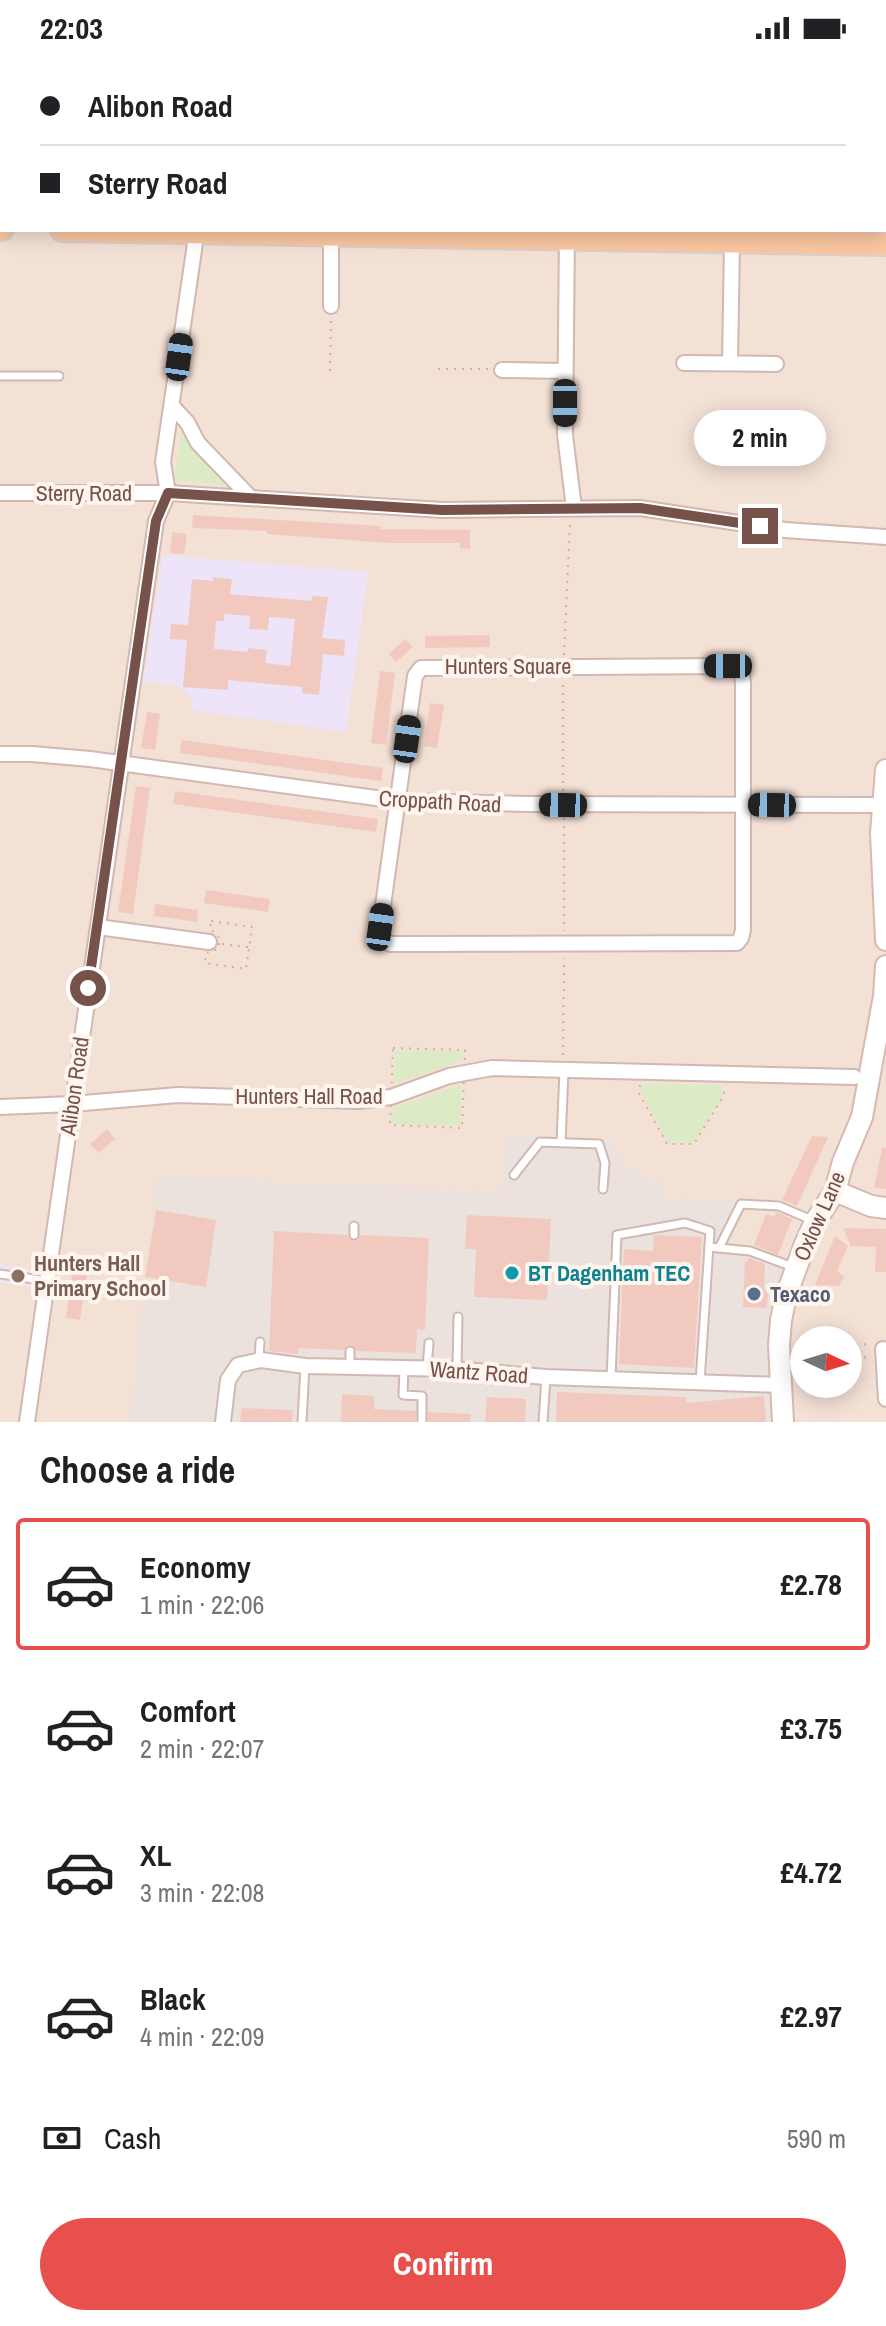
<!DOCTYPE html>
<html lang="en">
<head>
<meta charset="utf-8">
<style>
	body { margin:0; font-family:"Archivo Narrow",sans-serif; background:#f2f2f2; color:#202124; height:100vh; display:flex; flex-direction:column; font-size:30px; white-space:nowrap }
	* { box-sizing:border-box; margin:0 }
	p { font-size:26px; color:#757577 }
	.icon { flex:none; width:44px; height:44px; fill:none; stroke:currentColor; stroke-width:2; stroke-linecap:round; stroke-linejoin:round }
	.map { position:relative; height:1366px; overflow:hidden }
	.details { display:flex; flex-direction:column; background:#fff; flex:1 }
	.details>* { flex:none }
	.guide { position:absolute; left:0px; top:0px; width:886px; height:176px; box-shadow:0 4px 20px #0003; display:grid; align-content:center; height:176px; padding:0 40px; background:#fff }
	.needle { width:52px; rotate:94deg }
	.buttons { position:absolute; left:790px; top:1270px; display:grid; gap:16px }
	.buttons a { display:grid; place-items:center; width:72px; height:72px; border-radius:50%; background:#fff; box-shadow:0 4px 20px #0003; font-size:40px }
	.end { position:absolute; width:36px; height:36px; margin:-18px; border:10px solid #77524b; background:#fff; box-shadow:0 0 0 4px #fff }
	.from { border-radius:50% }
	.bubble { position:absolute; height:56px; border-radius:28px; background:#fff; box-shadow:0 4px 20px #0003; font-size:26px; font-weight:700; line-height:56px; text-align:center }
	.car { position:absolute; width:24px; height:48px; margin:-24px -12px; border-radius:10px; box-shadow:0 0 6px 2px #0007; background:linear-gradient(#222 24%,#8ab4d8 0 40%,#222 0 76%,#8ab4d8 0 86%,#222 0) }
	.guide b { display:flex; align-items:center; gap:28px; height:76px; font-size:30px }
	.guide b+b { border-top:2px solid #e0e0e0 }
	.guide i { width:20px; height:20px; background:#202124 }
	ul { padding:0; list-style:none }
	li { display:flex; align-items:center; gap:24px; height:132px; margin:0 16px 12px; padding:0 24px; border:4px solid transparent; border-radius:8px }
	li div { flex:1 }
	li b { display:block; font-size:30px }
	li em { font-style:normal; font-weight:700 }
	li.on { border-color:#e7504d }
	li>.icon { width:72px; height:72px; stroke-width:1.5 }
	h2 { padding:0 40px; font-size:36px; line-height:96px }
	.pay { display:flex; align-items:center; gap:20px; height:88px; padding:0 40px; font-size:30px }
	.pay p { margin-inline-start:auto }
	.action { display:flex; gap:16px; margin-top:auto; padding:16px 40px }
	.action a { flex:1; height:92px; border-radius:48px; background:#e7504d; color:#fff; font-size:32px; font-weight:700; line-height:92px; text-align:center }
	.status { display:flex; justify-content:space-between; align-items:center; height:56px; padding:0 40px; background:#fff; direction:ltr }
	.status svg { height:22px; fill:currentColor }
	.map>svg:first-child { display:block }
</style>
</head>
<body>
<div class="status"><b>22:03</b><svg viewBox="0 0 49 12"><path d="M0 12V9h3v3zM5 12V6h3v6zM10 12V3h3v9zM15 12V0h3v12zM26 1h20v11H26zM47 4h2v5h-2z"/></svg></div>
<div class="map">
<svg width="886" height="1366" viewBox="0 0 886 1366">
	<rect width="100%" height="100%" fill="#fdf0e8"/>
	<path fill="#f4e1d6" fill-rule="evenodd" d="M0,0H886V1366H773L758,1200L720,1197L744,1146L663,1142L655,1127L629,1110L610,1083L507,1081V1094L502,1095L501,1135L159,1120L129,1366H0ZM2,2H884V174H2ZM804,1284H848V1328H804Z"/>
	<path fill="#ebe2de" d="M507,1080L610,1083L629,1110L655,1127H664V1142L745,1145L721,1197L758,1200L790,1212L773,1366H129L158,1120L501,1135L502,1094H507Z"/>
	<g fill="#ede4f9">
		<path d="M163,499L368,516L346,676L192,654L193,644L181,631L143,625Z"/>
		<path d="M0,1208L36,1214L34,1231L0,1226Z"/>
	</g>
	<g fill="#dcebc6">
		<path d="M182,373L201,403L226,425L224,429L174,424Z"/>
		<path d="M395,994L461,995L462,1005L393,1028Z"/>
		<path d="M642,1028L723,1029V1040L694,1087L668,1086L641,1037Z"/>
		<path d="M462,1029L460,1070L391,1068L392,1052Z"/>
	</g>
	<g fill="#f2c9bf" fill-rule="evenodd">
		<path d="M193,459L381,470V473L470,474V493L460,492V487H390L267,478V475L192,472Z"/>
		<path d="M172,476L187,478L184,498L170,497Z"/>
		<path d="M213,521L232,523L230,538L312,545V540L328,541L322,582L345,584L344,600L323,598L319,639L302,637V631L228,624V634L183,631L187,584L170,583L171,568L188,569L192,523L213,525ZM224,558L250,560L249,573L268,574L269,561L295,563L290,610L265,607L267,594L248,592V596L214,593L216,565H224Z"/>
		<path d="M490,579V591L425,592V580Z"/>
		<path d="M405,583L413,591L396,606L389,598Z"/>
		<path d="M380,615L395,617L386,689L371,687Z"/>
		<path d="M430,647L444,649L437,692L424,690Z"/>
		<path d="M147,656L160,658L155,694L141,692Z"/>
		<path d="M182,684L383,712L381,725L180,697Z"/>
		<path d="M136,730L150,732L133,858L118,856Z"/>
		<path d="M175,735L378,763L376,776L173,748Z"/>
		<path d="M206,834L270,843L268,856L204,847Z"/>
		<path d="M155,848L198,854L197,866L154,860Z"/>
		<path d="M107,1073L115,1083L99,1097L90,1088Z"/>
		<path d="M812,1080L828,1081L797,1150L782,1144Z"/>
		<path d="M882,1092H886V1133L874,1132Z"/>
		<path d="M156,1154L216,1164L206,1231L145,1221Z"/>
		<path d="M776,1156L792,1163L778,1199L754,1189L766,1158L775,1161Z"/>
		<path d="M467,1159L551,1163L547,1244L474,1241L476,1193H465Z"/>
		<path d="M843,1172L886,1173V1216H875L876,1191L851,1190Z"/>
		<path d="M274,1175L348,1179L349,1183L353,1185L358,1184L360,1179L429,1182L425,1274L417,1273L416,1297L356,1295L351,1289L346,1290L344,1294L298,1292V1298L269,1295Z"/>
		<path d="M654,1179L702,1181L694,1312L619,1308L624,1193L653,1195Z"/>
		<path d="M835,1180L848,1190L837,1215L844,1221L839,1230L815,1229Z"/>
		<path d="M749,1202L765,1208L764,1234H768L767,1252L743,1251L745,1205L747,1206Z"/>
		<path d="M74,1203L89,1205L80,1264L66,1262Z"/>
		<path d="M557,1336L686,1341V1347L764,1340L766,1366H556Z"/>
		<path d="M342,1338L374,1340V1353L416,1355V1366H341Z"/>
		<path d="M487,1341L526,1343L525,1366H485Z"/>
		<path d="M242,1352L293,1354L292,1366H240Z"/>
		<path d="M428,1356L471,1358L470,1366H428Z"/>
	</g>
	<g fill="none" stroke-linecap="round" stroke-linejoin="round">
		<g stroke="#d1b8b0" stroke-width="11">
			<g id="lane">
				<path d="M0,320H59"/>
				<path d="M561,1087L564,1014"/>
				<path d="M514,1119L540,1086L599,1088L605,1107L603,1133"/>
				<path d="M354,1170V1179"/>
				<path d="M709,1191L719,1192L741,1148L779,1150L812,1164"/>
				<path d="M719,1192L750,1195L793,1211"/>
				<path d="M0,1218L47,1225"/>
				<path d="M259,1304L260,1286"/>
				<path d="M350,1311V1295"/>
				<path d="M404,1312L403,1339L422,1340V1366"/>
				<path d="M427,1312L429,1287"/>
				<path d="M457,1313L458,1261"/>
				<path d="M611,1322L617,1179L685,1167L710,1175L700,1326"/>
				<path d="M302,1366L305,1310"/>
				<path d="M543,1366L546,1321"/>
			</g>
		</g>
		<g stroke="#d1b8b0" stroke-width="18">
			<g id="street">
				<path d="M111,0L112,2"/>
				<path d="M257,0L260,2"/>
				<path d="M59,2L62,0"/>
				<path d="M222,2V0"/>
				<path d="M441,2V0"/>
				<path d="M570,2L571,0"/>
				<path d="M700,2V0"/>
				<path d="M0,41L2,40"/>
				<path d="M567,177L565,379L574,452"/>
				<path d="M331,250V178"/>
				<path d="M684,307L776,308"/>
				<path d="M730,307L732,186"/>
				<path d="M502,314L565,315"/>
				<path d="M172,350L187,366L198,387L250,441"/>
				<path d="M0,437H168L442,454L640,452L785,474L886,481"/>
				<path d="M728,610L739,613L742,619L743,628V874L741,882L737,887L391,888L382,884L380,871L415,620L421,612Z"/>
				<path d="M0,698H32L90,703L398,745L528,748L883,749"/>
				<path d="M98,871L209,886"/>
				<path d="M0,1051L72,1048L178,1039L358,1045L391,1041L449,1020L492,1012L854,1021"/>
				<path d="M883,1293L886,1343"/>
				<path d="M27,1366L156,465L168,437L163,406L197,174"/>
				<path d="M223,1366L228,1324L238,1309L261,1304L305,1310L453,1313L546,1321L781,1329"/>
			</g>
		</g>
		<g stroke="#d7b9b0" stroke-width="24">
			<g id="secondary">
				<path d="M886,714L881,777L886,884"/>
				<path d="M835,1135L871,1150L886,1152"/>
				<path d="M783,1366L779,1289L781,1264L786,1240L805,1188L815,1166L835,1135L843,1106L862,1061L884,940L886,910"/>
			</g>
		</g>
		<g stroke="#d9cfcd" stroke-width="26">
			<g id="primary">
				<path d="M0,173H2"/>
				<path d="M62,174L886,188"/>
			</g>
		</g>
		<g stroke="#d8aca2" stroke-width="2" stroke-dasharray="2 6" stroke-linecap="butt">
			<path d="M438,313H489"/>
			<path d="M330,315L331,264"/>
			<path d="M564,599L570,466"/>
			<path d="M563,735V626"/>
			<path d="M564,762V875"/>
			<path d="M211,865L252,871L246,913L205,907L206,897L218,893L220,883L216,877L210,874Z"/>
			<path d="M222,888L248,891"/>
			<path d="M393,992L465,994L462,1072L390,1069Z"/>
			<path d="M563,999L564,902"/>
			<path d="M640,1029L639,1037L667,1088H694L724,1039V1032"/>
			<path d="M848,1289L871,1288"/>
			<path d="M848,1303L870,1301"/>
		</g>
		<use href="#lane" stroke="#fff" stroke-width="7"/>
		<use href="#street" stroke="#fff" stroke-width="14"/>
		<use href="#secondary" stroke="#fff" stroke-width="20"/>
		<use href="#primary" stroke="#fbc7a1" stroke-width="22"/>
	</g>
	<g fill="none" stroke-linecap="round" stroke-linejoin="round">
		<path stroke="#77524b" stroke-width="10" d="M88,932L156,465L168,437L442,454L640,452L760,470"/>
	</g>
	<circle fill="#0f9aa8" stroke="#fff5ef" stroke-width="3" cx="512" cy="1217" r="8"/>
	<circle fill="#8d6e63" stroke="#fff5ef" stroke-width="3" cx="18" cy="1220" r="8"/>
	<circle fill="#5c6f8a" stroke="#fff5ef" stroke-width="3" cx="754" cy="1238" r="8"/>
	<g text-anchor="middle" stroke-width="8" stroke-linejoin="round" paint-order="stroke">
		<g font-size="22" fill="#77524b" stroke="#fff5ef">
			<text x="84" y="445">Sterry Road</text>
			<text x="508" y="618">Hunters Square</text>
			<text transform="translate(440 745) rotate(3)" y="8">Croppath Road</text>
			<text transform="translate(74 1030) rotate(-82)" y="8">Alibon Road</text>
			<text x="309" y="1048">Hunters Hall Road</text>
			<text transform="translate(819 1160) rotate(-66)" y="8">Oxlow Lane</text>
			<text transform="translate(479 1316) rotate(4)" y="8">Wantz Road</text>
		</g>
		<g font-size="22" font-weight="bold" fill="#785e54" stroke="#fff5ef" text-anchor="start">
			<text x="34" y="1215">Hunters Hall<tspan x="34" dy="25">Primary School</tspan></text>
		</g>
		<g font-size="22" font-weight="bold" fill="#0d838f" stroke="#fff5ef" text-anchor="start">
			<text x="528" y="1225">BT Dagenham TEC</text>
		</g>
		<g font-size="22" font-weight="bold" fill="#4e5e75" stroke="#fff5ef" text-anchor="start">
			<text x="770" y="1246">Texaco</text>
		</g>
	</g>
</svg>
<div class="buttons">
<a><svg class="needle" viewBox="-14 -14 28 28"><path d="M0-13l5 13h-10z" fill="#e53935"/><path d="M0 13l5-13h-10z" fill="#757577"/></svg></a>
</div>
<i class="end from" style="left:88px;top:932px"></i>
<i class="end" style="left:760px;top:470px"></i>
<div class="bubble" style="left:694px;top:354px;width:132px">2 min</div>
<i class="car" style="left:179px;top:301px;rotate:8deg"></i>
<i class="car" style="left:565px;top:347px;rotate:180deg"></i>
<i class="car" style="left:728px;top:610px;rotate:270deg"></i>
<i class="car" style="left:407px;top:683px;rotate:8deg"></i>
<i class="car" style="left:563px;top:749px;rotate:271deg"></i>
<i class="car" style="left:772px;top:749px;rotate:271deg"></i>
<i class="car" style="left:380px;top:871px;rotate:8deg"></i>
<div class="guide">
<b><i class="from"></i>Alibon Road</b>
<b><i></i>Sterry Road</b>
</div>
</div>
<section class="details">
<h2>Choose a ride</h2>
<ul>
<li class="on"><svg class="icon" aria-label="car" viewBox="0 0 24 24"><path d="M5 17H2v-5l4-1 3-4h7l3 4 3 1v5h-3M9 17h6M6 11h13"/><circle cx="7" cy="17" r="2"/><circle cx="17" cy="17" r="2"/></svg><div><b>Economy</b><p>1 min · 22:06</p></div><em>£2.78</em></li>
<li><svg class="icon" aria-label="car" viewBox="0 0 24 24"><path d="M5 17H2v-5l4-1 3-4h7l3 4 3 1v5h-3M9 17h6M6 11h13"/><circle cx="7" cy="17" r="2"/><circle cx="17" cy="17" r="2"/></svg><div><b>Comfort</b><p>2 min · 22:07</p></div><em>£3.75</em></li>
<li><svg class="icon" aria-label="car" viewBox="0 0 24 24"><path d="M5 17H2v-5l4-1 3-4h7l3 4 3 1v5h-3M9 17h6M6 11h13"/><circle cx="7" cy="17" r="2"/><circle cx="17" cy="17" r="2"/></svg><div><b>XL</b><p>3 min · 22:08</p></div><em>£4.72</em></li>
<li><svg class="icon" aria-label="car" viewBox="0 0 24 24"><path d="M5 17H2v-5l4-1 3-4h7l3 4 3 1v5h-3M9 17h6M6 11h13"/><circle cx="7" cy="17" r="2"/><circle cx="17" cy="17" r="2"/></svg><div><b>Black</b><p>4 min · 22:09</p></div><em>£2.97</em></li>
</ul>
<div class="pay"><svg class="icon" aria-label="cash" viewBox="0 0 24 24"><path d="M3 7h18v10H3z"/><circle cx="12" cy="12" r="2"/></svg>Cash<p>590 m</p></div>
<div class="action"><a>Confirm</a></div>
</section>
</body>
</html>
